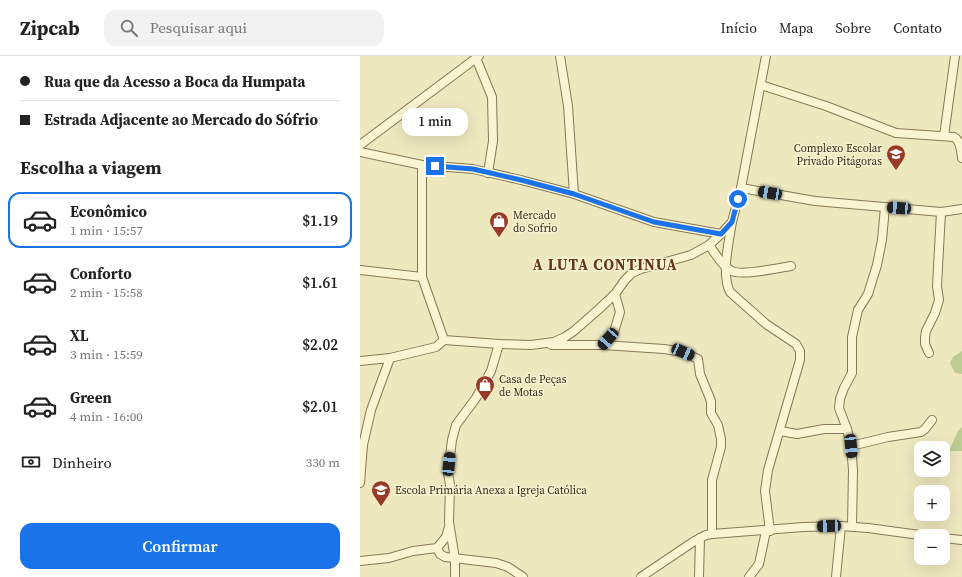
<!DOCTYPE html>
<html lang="pt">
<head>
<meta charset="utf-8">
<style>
	body { margin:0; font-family:"Source Serif 4",serif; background:#f2f2f2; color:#222; height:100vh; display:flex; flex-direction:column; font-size:15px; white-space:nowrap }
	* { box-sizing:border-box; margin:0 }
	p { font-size:13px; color:#767676 }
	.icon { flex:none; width:22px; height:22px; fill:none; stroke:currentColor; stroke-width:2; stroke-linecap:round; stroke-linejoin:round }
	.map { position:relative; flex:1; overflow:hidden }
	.panel { display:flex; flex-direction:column; background:#fff; width:360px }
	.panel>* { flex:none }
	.banner { display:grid; align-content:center; height:88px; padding:0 20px; background:#fff }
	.buttons { position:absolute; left:554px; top:385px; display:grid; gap:8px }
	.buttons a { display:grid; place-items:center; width:36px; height:36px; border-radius:8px; background:#fff; box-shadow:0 4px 16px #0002; font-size:20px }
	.end { position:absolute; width:18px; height:18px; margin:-9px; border:5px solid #1a73e8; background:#fff; box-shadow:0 0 0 2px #fff }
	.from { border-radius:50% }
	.bubble { position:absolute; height:28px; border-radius:12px; background:#fff; box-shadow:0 4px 16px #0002; font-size:13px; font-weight:600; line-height:28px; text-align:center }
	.car { position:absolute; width:12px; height:24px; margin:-12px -6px; border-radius:5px; box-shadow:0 0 3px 1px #0007; background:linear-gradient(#222 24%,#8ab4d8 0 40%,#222 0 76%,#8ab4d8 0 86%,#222 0) }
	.banner b { display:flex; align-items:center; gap:14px; height:38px; font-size:15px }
	.banner b+b { border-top:1px solid #e0e0e0 }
	.banner i { width:10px; height:10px; background:#222 }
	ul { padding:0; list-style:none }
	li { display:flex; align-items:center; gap:12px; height:56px; margin:0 8px 6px; padding:0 12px; border:2px solid transparent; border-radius:12px }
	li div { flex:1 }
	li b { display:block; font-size:15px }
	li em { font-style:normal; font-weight:600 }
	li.selected { border-color:#1a73e8 }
	li>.icon { width:36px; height:36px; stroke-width:1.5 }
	h2 { padding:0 20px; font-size:18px; line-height:48px }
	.pay { display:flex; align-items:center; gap:10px; height:44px; padding:0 20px; font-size:15px }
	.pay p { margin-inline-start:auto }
	.primary-button { display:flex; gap:8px; margin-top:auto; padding:8px 20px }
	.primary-button a { flex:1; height:46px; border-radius:12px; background:#1a73e8; color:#fff; font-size:16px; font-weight:600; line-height:46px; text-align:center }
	header { display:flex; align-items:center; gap:24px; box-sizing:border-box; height:56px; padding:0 20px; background:#fff; border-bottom:1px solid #e0e0e0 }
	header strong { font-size:19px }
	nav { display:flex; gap:22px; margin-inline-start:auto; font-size:14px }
	.search { width:280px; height:36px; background:#f2f2f2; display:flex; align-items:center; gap:10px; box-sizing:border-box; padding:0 14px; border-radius:12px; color:#767676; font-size:15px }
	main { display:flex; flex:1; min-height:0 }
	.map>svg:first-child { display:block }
</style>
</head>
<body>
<header>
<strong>Zipcab</strong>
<div class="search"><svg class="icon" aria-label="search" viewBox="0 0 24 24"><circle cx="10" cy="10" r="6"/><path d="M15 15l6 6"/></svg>Pesquisar aqui</div>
<nav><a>Início</a><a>Mapa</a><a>Sobre</a><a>Contato</a></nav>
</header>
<main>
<section class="panel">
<div class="banner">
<b><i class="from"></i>Rua que da Acesso a Boca da Humpata</b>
<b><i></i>Estrada Adjacente ao Mercado do Sófrio</b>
</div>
<h2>Escolha a viagem</h2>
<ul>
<li class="selected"><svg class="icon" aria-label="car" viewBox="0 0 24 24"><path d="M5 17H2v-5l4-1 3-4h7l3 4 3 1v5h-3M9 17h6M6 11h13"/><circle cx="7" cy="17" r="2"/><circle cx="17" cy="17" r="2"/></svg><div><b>Econômico</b><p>1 min · 15:57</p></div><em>$1.19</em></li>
<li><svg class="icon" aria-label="car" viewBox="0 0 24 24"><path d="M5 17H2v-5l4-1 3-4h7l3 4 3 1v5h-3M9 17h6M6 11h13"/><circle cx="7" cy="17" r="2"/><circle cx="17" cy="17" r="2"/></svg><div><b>Conforto</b><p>2 min · 15:58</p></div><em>$1.61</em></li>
<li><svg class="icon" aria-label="car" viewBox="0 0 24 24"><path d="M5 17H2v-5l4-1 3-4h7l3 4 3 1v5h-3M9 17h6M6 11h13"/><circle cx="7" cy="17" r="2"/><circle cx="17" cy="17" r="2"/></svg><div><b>XL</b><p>3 min · 15:59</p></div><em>$2.02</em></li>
<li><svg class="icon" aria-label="car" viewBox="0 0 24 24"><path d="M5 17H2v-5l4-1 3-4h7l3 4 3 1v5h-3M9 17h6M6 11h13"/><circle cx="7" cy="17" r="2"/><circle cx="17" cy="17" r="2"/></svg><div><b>Green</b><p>4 min · 16:00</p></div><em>$2.01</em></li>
</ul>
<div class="pay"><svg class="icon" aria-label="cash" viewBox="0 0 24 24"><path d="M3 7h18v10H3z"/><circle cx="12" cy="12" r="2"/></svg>Dinheiro<p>330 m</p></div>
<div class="primary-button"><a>Confirmar</a></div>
</section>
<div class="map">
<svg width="602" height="521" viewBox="0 0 602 521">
	<rect width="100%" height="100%" fill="#eee8bf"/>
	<g fill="#bccc93">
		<path d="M602,295V318L595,317L590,307L593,301Z"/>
		<path d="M602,371V395H589L598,375Z"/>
	</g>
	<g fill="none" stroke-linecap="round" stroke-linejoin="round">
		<g stroke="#877957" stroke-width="10">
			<g id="minor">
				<path d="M200,0L208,50L214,138"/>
				<path d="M116,2L132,41L133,85L128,117"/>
				<path d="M401,29L466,50L536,77L594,81C601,85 601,95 602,102"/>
				<path d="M584,80L595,0"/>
				<path d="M0,89L119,0"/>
				<path d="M0,96L62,109L113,113L161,124L214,138L294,166L361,178"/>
				<path d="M62,109V221L84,284L139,288L171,289L194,286L205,281L214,275L239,253L255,238L265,224L272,217L281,213L331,199L349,189L361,178L372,166L381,132L406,0"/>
				<path d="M381,132L455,145L581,156L602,153"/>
				<path d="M372,166C369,185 361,219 370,236L406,268L436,288L440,295V304L408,414L405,435L410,475"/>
				<path d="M349,189C355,197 362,210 372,215C381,220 419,212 431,210"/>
				<path d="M0,214L62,221"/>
				<path d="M191,289H243L304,293L323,296L338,303L340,318L351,345V357L358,369L361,383V391L352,424V478"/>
				<path d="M243,289L254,276L260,256L255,238"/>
				<path d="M569,297L565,288V281L566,275L575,257L579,244L577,230L581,156"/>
				<path d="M0,305L30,302L76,291L84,284"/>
				<path d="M420,375L437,378L464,373H487"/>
				<path d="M491,390L528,381L561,376L565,373L572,364"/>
				<path d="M0,427L3,389L11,354L30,302"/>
				<path d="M492,470L493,414L491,390L487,373L479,352L480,343L484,332L492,317V281L498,254L508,238L517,209L522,184L525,151"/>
				<path d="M583,482L602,484"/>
				<path d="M77,492L80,498L85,501L136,507L148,511L163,521"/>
				<path d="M0,505L29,502L53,495L77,492L86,481L89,471"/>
				<path d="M95,521V503L89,466L90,429L88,417L92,384L96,369L116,342L131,315L139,288"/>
				<path d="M281,521L333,486L346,479L352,478L443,471L481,470L508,472L567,480"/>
				<path d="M339,521L340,482"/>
				<path d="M389,521L399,508L406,475"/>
				<path d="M476,521L481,470"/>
			</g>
		</g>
		<use href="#minor" stroke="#f9f4d2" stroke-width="8"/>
	</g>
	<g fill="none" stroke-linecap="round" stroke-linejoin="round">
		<path stroke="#1a73e8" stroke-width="5" d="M75,110L113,113L161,124L214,138L294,166L361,178L372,166L378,143"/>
	</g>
	<defs>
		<g id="school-pin" transform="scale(1)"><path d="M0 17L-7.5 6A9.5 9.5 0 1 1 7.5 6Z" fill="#973a27" stroke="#f6f1cf"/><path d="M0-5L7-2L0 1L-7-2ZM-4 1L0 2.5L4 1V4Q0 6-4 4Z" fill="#fff"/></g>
		<g id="shop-pin" transform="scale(1)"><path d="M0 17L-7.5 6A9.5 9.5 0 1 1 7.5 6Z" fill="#973a27" stroke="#f6f1cf"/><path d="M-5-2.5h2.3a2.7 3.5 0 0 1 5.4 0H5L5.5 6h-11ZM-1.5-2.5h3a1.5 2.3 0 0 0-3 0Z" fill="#fff"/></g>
	</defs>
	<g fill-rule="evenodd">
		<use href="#school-pin" x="536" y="98"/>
		<use href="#shop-pin" x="139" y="165"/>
		<use href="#shop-pin" x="125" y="329"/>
		<use href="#school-pin" x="21" y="434"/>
	</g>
	<g text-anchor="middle" stroke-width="3" stroke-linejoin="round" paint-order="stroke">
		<g font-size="11" fill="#362d1c" stroke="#f6f1cf" text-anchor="start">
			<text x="522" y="96" text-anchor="end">Complexo Escolar<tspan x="522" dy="13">Privado Pitágoras</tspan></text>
			<text x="153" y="163">Mercado<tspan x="153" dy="13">do Sofrio</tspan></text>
			<text x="139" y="327">Casa de Peças<tspan x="139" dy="13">de Motas</tspan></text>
			<text x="35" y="438">Escola Primária Anexa a Igreja Católica</text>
		</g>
		<g font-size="15" font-weight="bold" letter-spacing="1" fill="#64371b" stroke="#f6f1cf">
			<text x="245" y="214">A LUTA CONTINUA</text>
		</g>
	</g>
</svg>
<div class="buttons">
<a><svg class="icon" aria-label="layers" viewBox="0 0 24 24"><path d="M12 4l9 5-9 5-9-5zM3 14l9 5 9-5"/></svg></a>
<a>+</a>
<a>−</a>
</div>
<i class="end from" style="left:378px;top:143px"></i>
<i class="end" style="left:75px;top:110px"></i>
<div class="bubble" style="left:42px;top:52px;width:66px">1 min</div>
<i class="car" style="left:410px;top:137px;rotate:280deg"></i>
<i class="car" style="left:539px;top:152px;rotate:274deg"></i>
<i class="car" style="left:248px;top:283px;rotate:221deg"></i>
<i class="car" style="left:323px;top:296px;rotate:113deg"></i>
<i class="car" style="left:491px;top:390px;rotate:175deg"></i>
<i class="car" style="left:89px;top:408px;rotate:6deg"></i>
<i class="car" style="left:469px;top:470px;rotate:268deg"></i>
</div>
</main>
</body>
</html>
